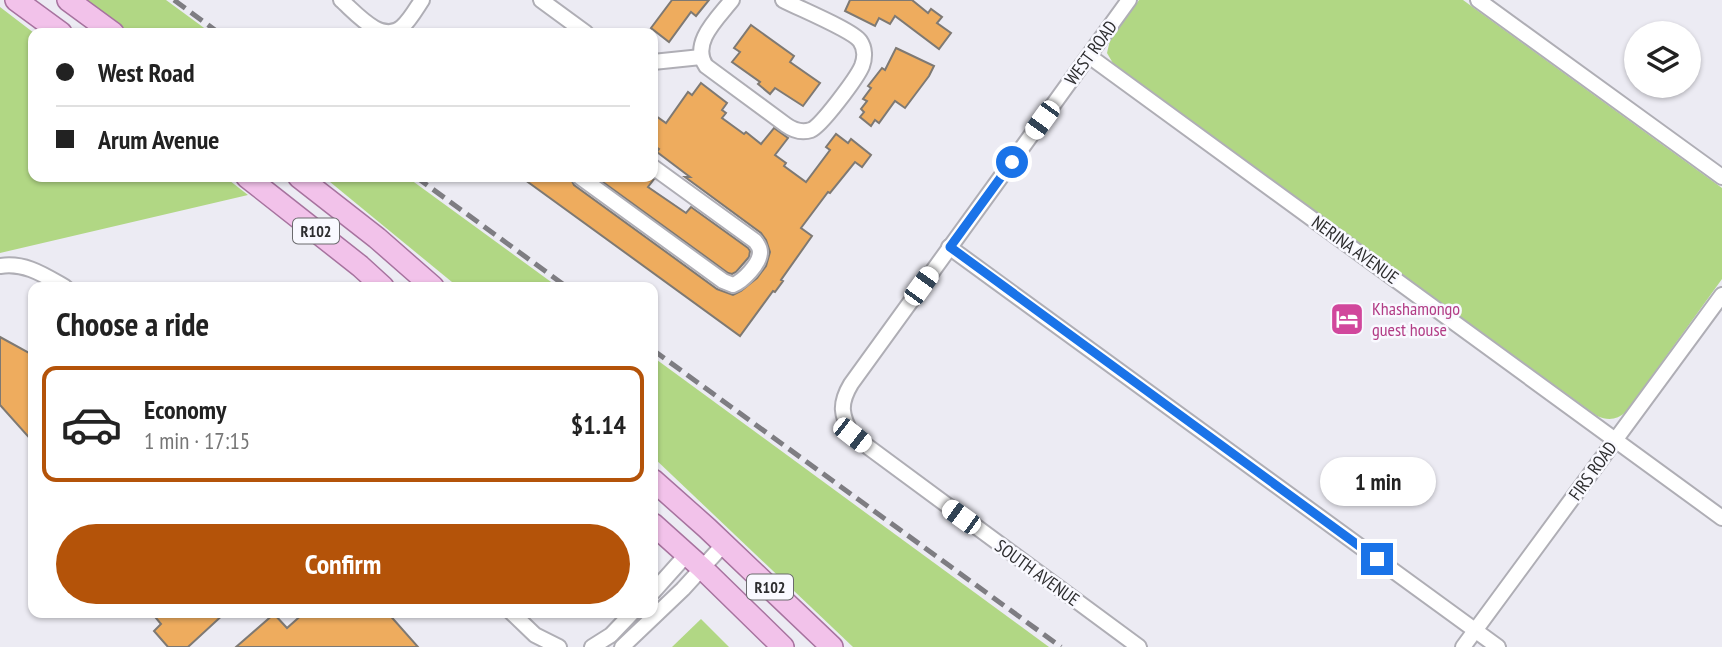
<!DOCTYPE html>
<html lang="en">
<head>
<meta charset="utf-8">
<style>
	body { margin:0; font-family:"PT Sans Narrow",sans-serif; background:#f2f2f2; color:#222; height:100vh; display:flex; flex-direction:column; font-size:26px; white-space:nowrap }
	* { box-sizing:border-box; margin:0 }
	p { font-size:23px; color:#767676 }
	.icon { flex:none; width:38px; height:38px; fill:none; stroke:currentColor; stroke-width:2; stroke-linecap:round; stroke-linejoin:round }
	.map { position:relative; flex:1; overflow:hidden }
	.details { position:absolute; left:28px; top:282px; width:630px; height:336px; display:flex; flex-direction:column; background:#fff; border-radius:14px; box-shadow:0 2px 5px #0004 }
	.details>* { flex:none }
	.banner { position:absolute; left:28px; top:28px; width:630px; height:154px; border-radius:14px; box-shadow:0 2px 5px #0004; display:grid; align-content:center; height:154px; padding:0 28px; background:#fff }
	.fabs { position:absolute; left:1624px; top:21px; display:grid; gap:14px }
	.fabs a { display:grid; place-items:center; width:77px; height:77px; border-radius:50%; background:#fff; box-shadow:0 2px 5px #0004; font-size:35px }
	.end { position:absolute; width:32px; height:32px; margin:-16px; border:9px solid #1a73e8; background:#fff; box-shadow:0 0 0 4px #fff }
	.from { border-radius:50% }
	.bubble { position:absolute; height:49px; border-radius:24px; background:#fff; box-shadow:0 2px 5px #0004; font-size:23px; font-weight:600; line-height:49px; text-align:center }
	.car { position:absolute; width:21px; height:42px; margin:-21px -10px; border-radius:9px; box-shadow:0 0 5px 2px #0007; background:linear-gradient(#fff 24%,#345 0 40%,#fff 0 76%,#345 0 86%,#fff 0) }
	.banner b { display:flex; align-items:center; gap:24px; height:66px; font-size:26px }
	.banner b+b { border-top:2px solid #e0e0e0 }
	.banner i { width:18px; height:18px; background:#222 }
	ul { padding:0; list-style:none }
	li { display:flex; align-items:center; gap:21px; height:116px; margin:0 14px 10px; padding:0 14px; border:4px solid transparent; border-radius:14px }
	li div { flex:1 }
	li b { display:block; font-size:26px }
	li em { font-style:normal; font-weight:600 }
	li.current { border-color:#b45309 }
	li>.icon { width:63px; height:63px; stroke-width:1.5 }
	h2 { padding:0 28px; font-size:32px; line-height:84px }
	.cta { display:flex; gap:14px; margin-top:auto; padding:14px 28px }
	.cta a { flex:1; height:80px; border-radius:42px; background:#b45309; color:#fff; font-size:28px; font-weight:600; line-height:80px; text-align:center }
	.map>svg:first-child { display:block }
</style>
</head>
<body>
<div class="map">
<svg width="1722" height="647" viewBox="0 0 1722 647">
	<rect width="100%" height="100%" fill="#ecebf3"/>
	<g fill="#b1d784">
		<path d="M79,0H166L211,33H125Z"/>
		<path d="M1139,0H1463L1722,188V279L1626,412C1617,420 1608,421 1597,416L1114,65L1107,53L1110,40Z"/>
		<path d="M0,7L34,33L33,177H225L248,195L0,253Z"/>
		<path d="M324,177H407L558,287H458Z"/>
		<path d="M653,357L1049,647H853L653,457Z"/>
		<path d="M701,619L729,647H672Z"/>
	</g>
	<g fill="#eeac5e" stroke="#7e7973" stroke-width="2">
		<path d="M672,0H709L696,16L691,12L669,42L651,28Z"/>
		<path d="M850,0H912L928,13L931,9L942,17L937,23L951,33L939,49L895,16L890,24L879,18L875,26L845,11Z"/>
		<path d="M751,25L794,56L790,62L820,83L803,106L775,88L770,94L758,84L760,82L732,62L740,52L734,48Z"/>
		<path d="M896,48L934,66L929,76L905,108L895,101L879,123L875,120L871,126L860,117L864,112L861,109L867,101L863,99L871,88L868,86L882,68L885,70Z"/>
		<path d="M701,83L727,103L722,110L726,113L722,118L744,134L746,132L761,144L774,128L788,138L775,155L786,163L784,166L806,182L830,150L826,147L836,134L848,143L851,139L871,155L862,167L855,162L830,193L828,192L801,228L812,236L781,280L783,281L775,292L773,291L740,336L521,177H570L574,185L717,289L733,295L741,291L757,278L766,266L770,252L766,240L761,233L685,177H690L657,152L659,149L653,145V114L666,123L688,92L692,95Z"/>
		<path d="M596,177H650L654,179L648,187L686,213L691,207L748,248L750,251L749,257L736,272L732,274L728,273Z"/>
		<path d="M0,337L33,355V442L0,405Z"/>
		<path d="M151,612H226L188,647H168L154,631L161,624Z"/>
		<path d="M305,612H387L418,647H236L274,614L287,628Z"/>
	</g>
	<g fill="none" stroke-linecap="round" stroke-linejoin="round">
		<g stroke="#afaeb5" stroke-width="18">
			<g id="street">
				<path d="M341,0C355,12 382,45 402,27C410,20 416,9 422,0"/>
				<path d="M541,0L586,33"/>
				<path d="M732,0C718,18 690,43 706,66L786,125C793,130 802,133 811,130C821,126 857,78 862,66C865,58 865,48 860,41C852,30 798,8 783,0"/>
				<path d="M1129,0L851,384C839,404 841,415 852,435L1139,647"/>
				<path d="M1478,0L1722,177"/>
				<path d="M1089,56L1722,518"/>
				<path d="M653,62L701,57"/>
				<path d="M580,177L723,281L733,285C743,281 760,264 760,252C760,247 758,245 755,241L653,167"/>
				<path d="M949,247L1498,647"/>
				<path d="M0,266C25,262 44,275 65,287"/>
				<path d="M653,592L687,554"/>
				<path d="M511,612L535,635L559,647"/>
				<path d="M592,647L611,635L633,612"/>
				<path d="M622,647L683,589L724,544"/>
				<path d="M1463,647L1722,295"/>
			</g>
		</g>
		<g stroke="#a7739f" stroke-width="24">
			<g id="primary">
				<path d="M16,0L61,33"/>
				<path d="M68,0L113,33"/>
				<path d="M247,177L360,266L383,287"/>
				<path d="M299,177L377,238L433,287"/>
				<path d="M653,480L707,528L832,647"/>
				<path d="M653,524L702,568L783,647"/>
			</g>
		</g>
		<use href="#street" stroke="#fff" stroke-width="14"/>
		<use href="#primary" stroke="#f2c2ea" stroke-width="21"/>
		<g stroke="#7e7d82" stroke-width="5" stroke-dasharray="14 7" stroke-linecap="butt">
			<path d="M174,0L219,33"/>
			<path d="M416,177L567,287"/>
			<path d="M653,350L1061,647"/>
		</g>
	</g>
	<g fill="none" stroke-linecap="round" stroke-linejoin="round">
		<path stroke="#1a73e8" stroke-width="9" d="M1012,162L950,247L1377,559"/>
	</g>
	<defs>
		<g id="hotel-square" transform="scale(1.75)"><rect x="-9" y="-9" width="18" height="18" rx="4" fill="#d1479c" stroke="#f9f9ff"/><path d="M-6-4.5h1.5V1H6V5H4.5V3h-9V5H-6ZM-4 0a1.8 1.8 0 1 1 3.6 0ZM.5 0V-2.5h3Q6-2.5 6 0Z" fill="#fff"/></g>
	</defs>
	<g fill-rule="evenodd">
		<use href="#hotel-square" x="1347" y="319"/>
	</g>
	<g text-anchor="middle" stroke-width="5" stroke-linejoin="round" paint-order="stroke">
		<g fill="#f9f9ff" stroke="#6a6a6d" stroke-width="2">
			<rect x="293" y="218.5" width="46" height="25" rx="5"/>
			<rect x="747" y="574.5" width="46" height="25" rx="5"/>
		</g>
		<g font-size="16" font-weight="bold" fill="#2d2d2f">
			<text x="316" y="237">R102</text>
			<text x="770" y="593">R102</text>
		</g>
		<g font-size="18" fill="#2d2d2f" stroke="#f9f9ff">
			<text transform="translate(1091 53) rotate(-54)" y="6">WEST ROAD</text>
			<text transform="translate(1355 250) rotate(36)" y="6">NERINA AVENUE</text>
			<text transform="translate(1593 471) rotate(-54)" y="6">FIRS ROAD</text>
			<text transform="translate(1037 573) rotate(36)" y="6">SOUTH AVENUE</text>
		</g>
		<g font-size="18" fill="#b23c85" stroke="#f9f9ff" text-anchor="start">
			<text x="1372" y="315">Khashamongo<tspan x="1372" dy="21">guest house</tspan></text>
		</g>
	</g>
</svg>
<div class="fabs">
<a><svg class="icon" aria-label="layers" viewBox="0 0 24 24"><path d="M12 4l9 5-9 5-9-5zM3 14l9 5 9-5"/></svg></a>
</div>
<i class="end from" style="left:1012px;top:162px"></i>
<i class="end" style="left:1377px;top:559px"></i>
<div class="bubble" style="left:1320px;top:457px;width:116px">1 min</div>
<i class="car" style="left:1042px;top:120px;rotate:216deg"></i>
<i class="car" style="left:921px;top:286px;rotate:36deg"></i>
<i class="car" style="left:852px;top:435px;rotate:128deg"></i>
<i class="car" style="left:961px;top:517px;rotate:306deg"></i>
<div class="banner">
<b><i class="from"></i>West Road</b>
<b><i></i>Arum Avenue</b>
</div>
<section class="details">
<h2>Choose a ride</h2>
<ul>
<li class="current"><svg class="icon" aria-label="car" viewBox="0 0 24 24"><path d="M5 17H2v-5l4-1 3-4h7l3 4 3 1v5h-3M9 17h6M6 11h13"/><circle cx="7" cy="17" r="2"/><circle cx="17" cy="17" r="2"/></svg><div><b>Economy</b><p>1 min · 17:15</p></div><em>$1.14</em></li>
</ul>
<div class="cta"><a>Confirm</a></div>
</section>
</div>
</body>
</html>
